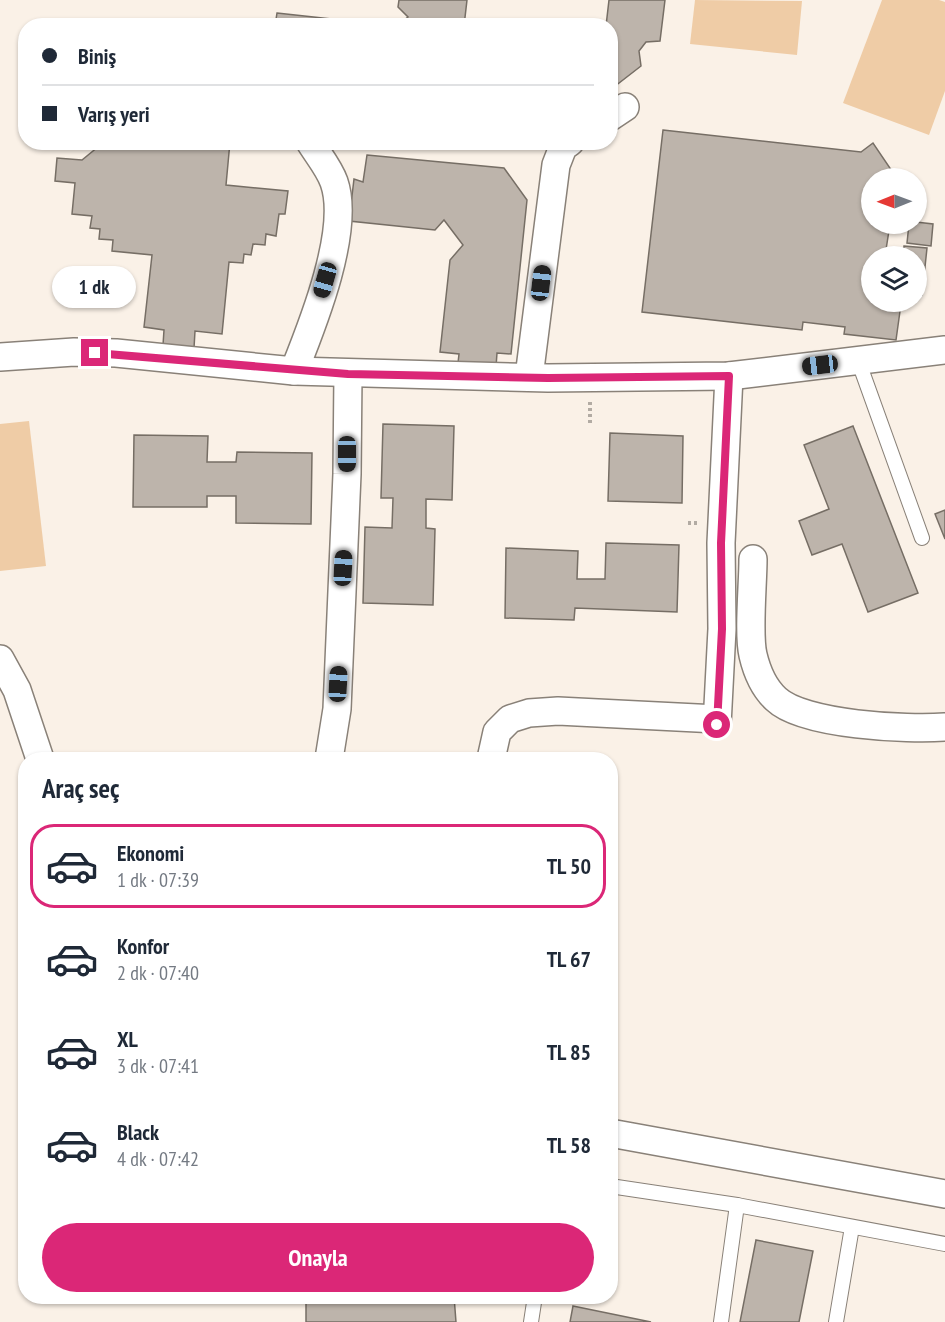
<!DOCTYPE html>
<html lang="tr">
<head>
<meta charset="utf-8">
<style>
	body { margin:0; font-family:"PT Sans Narrow",sans-serif; background:#f2f2f3; color:#1f2937; height:100vh; display:flex; flex-direction:column; font-size:22px; white-space:nowrap }
	* { box-sizing:border-box; margin:0 }
	p { font-size:20px; color:#747a83 }
	.icon { flex:none; width:33px; height:33px; fill:none; stroke:currentColor; stroke-width:2; stroke-linecap:round; stroke-linejoin:round }
	.map { position:relative; flex:1; overflow:hidden }
	.side { position:absolute; left:18px; top:752px; width:600px; height:552px; display:flex; flex-direction:column; background:#fff; border-radius:24px; box-shadow:0 2px 4px #0004 }
	.side>* { flex:none }
	.banner { position:absolute; left:18px; top:18px; width:600px; height:132px; border-radius:24px; box-shadow:0 2px 4px #0004; display:grid; align-content:center; height:132px; padding:0 24px; background:#fff }
	.needle { width:39px; rotate:269deg }
	.buttons { position:absolute; left:861px; top:168px; display:grid; gap:12px }
	.buttons a { display:grid; place-items:center; width:66px; height:66px; border-radius:50%; background:#fff; box-shadow:0 2px 4px #0004; font-size:30px }
	.end { position:absolute; width:27px; height:27px; margin:-14px; border:8px solid #db2777; background:#fff; box-shadow:0 0 0 3px #fff }
	.from { border-radius:50% }
	.bubble { position:absolute; height:42px; border-radius:21px; background:#fff; box-shadow:0 2px 4px #0004; font-size:20px; font-weight:700; line-height:42px; text-align:center }
	.car { position:absolute; width:18px; height:36px; margin:-18px -9px; border-radius:8px; box-shadow:0 0 4px 2px #0007; background:linear-gradient(#222 24%,#8ab4d8 0 40%,#222 0 76%,#8ab4d8 0 86%,#222 0) }
	.banner b { display:flex; align-items:center; gap:21px; height:57px; font-size:22px }
	.banner b+b { border-top:2px solid #e0e1e3 }
	.banner i { width:15px; height:15px; background:#1f2937 }
	ul { padding:0; list-style:none }
	li { display:flex; align-items:center; gap:18px; height:84px; margin:0 12px 9px; padding:0 12px; border:3px solid transparent; border-radius:24px }
	li div { flex:1 }
	li b { display:block; font-size:22px }
	li em { font-style:normal; font-weight:700 }
	li.selected { border-color:#db2777 }
	li>.icon { width:54px; height:54px; stroke-width:1.5 }
	h2 { padding:0 24px; font-size:27px; line-height:72px }
	.button { display:flex; gap:12px; margin-top:auto; padding:12px 24px }
	.button a { flex:1; height:69px; border-radius:36px; background:#db2777; color:#fff; font-size:24px; font-weight:700; line-height:69px; text-align:center }
	.map>svg:first-child { display:block }
</style>
</head>
<body>
<div class="map">
<svg width="945" height="1322" viewBox="0 0 945 1322">
	<rect width="100%" height="100%" fill="#faf1e7"/>
	<g fill="#efcca6">
		<path d="M695,0L802,1L797,55L690,44Z"/>
		<path d="M882,0H939L945,2V91L929,135L843,103Z"/>
		<path d="M29,421L46,566L0,571V424Z"/>
	</g>
	<g fill="#bdb4ab" stroke="#766e65" stroke-width="1.5">
		<path d="M399,0H467L464,26H396L408,17L398,7Z"/>
		<path d="M609,0H665L660,41L646,42L639,51L641,66L610,90V26H606Z"/>
		<path d="M277,13L368,23L371,26H275Z"/>
		<path d="M663,130L861,152L873,143L896,177L872,178V224H890L885,256H872V302L901,304L896,340L844,334L845,327L803,322L802,330L642,312Z"/>
		<path d="M104,142H230L226,185L288,191L285,214H279L276,236L266,234L265,245L253,244L251,255L244,254L243,263L229,262L222,334L195,331L194,348L163,345L164,330L144,327L152,255L112,251L113,240L99,239L100,229L90,228L92,216L72,214L75,183L55,181L57,158L82,160Z"/>
		<path d="M367,155L504,168L527,200L511,354L497,353L496,367L458,363L459,354L440,352L450,260L463,245L444,220L435,230L349,221L354,179L363,182Z"/>
		<path d="M916,222L933,224L931,246L907,243L909,224Z"/>
		<path d="M904,246L927,248L922,295H916V256H903Z"/>
		<path d="M383,424L454,426L452,500L426,499V528L435,529L433,605L363,603L365,527L392,528L393,498H381Z"/>
		<path d="M853,426L918,593L868,612L842,544L812,555L799,521L829,509L804,445Z"/>
		<path d="M610,433L683,436L682,503L608,501Z"/>
		<path d="M134,435L208,436L207,462H236L237,452L312,453L311,524L236,523V496H207V507H133Z"/>
		<path d="M945,510V539L935,514Z"/>
		<path d="M606,543L679,545L677,612L575,608L574,620L505,618L506,548L578,551L577,579H605Z"/>
		<path d="M756,1240L813,1251L799,1322H740Z"/>
		<path d="M306,1296H454L456,1322H306Z"/>
		<path d="M573,1306L651,1322H570Z"/>
	</g>
	<g fill="none" stroke-linecap="round" stroke-linejoin="round">
		<g stroke="#898178" stroke-width="16">
			<g id="lane">
				<path d="M858,360L922,538"/>
				<path d="M610,1186L737,1205L945,1244"/>
				<path d="M531,1322L535,1296"/>
				<path d="M721,1322L737,1205"/>
				<path d="M836,1322L852,1227"/>
			</g>
		</g>
		<g stroke="#898178" stroke-width="30">
			<g id="street">
				<path d="M610,117L625,107"/>
				<path d="M0,357L74,352L116,353L294,371L548,378L729,376L945,350"/>
				<path d="M294,371C312,326 351,230 334,182C329,168 318,155 310,142"/>
				<path d="M529,377L556,165L563,147L570,142"/>
				<path d="M753,559C753,584 748,634 753,655C757,672 763,687 776,699C803,725 908,730 945,727"/>
				<path d="M0,659L17,690L40,759"/>
				<path d="M717,725L722,629L721,543L729,376"/>
				<path d="M329,759L337,709L347,474L348,374"/>
				<path d="M491,759L497,732L510,719L529,713L558,711L717,719"/>
				<path d="M610,1133L945,1194"/>
			</g>
		</g>
		<g stroke="#b2aba3" stroke-width="4" stroke-dasharray="3 3" stroke-linecap="butt">
			<path d="M590,402V424"/>
			<path d="M688,523H698"/>
		</g>
		<use href="#lane" stroke="#fff" stroke-width="14"/>
		<use href="#street" stroke="#fff" stroke-width="27"/>
	</g>
	<g fill="none" stroke-linecap="round" stroke-linejoin="round">
		<path stroke="#db2777" stroke-width="8" d="M95,353L348,374L548,378L729,376L721,543L722,629L717,725"/>
	</g>
</svg>
<div class="buttons">
<a><svg class="needle" viewBox="-14 -14 28 28"><path d="M0-13l5 13h-10z" fill="#e53935"/><path d="M0 13l5-13h-10z" fill="#747a83"/></svg></a>
<a><svg class="icon" aria-label="layers" viewBox="0 0 24 24"><path d="M12 4l9 5-9 5-9-5zM3 14l9 5 9-5"/></svg></a>
</div>
<i class="end from" style="left:717px;top:725px"></i>
<i class="end" style="left:95px;top:353px"></i>
<div class="bubble" style="left:52px;top:266px;width:84px">1 dk</div>
<i class="car" style="left:325px;top:280px;rotate:196deg"></i>
<i class="car" style="left:541px;top:283px;rotate:7deg"></i>
<i class="car" style="left:820px;top:365px;rotate:263deg"></i>
<i class="car" style="left:347px;top:454px;rotate:180deg"></i>
<i class="car" style="left:343px;top:568px;rotate:3deg"></i>
<i class="car" style="left:338px;top:684px;rotate:3deg"></i>
<div class="banner">
<b><i class="from"></i>Biniş</b>
<b><i></i>Varış yeri</b>
</div>
<section class="side">
<h2>Araç seç</h2>
<ul>
<li class="selected"><svg class="icon" aria-label="car" viewBox="0 0 24 24"><path d="M5 17H2v-5l4-1 3-4h7l3 4 3 1v5h-3M9 17h6M6 11h13"/><circle cx="7" cy="17" r="2"/><circle cx="17" cy="17" r="2"/></svg><div><b>Ekonomi</b><p>1 dk · 07:39</p></div><em>TL 50</em></li>
<li><svg class="icon" aria-label="car" viewBox="0 0 24 24"><path d="M5 17H2v-5l4-1 3-4h7l3 4 3 1v5h-3M9 17h6M6 11h13"/><circle cx="7" cy="17" r="2"/><circle cx="17" cy="17" r="2"/></svg><div><b>Konfor</b><p>2 dk · 07:40</p></div><em>TL 67</em></li>
<li><svg class="icon" aria-label="car" viewBox="0 0 24 24"><path d="M5 17H2v-5l4-1 3-4h7l3 4 3 1v5h-3M9 17h6M6 11h13"/><circle cx="7" cy="17" r="2"/><circle cx="17" cy="17" r="2"/></svg><div><b>XL</b><p>3 dk · 07:41</p></div><em>TL 85</em></li>
<li><svg class="icon" aria-label="car" viewBox="0 0 24 24"><path d="M5 17H2v-5l4-1 3-4h7l3 4 3 1v5h-3M9 17h6M6 11h13"/><circle cx="7" cy="17" r="2"/><circle cx="17" cy="17" r="2"/></svg><div><b>Black</b><p>4 dk · 07:42</p></div><em>TL 58</em></li>
</ul>
<div class="button"><a>Onayla</a></div>
</section>
</div>
</body>
</html>
